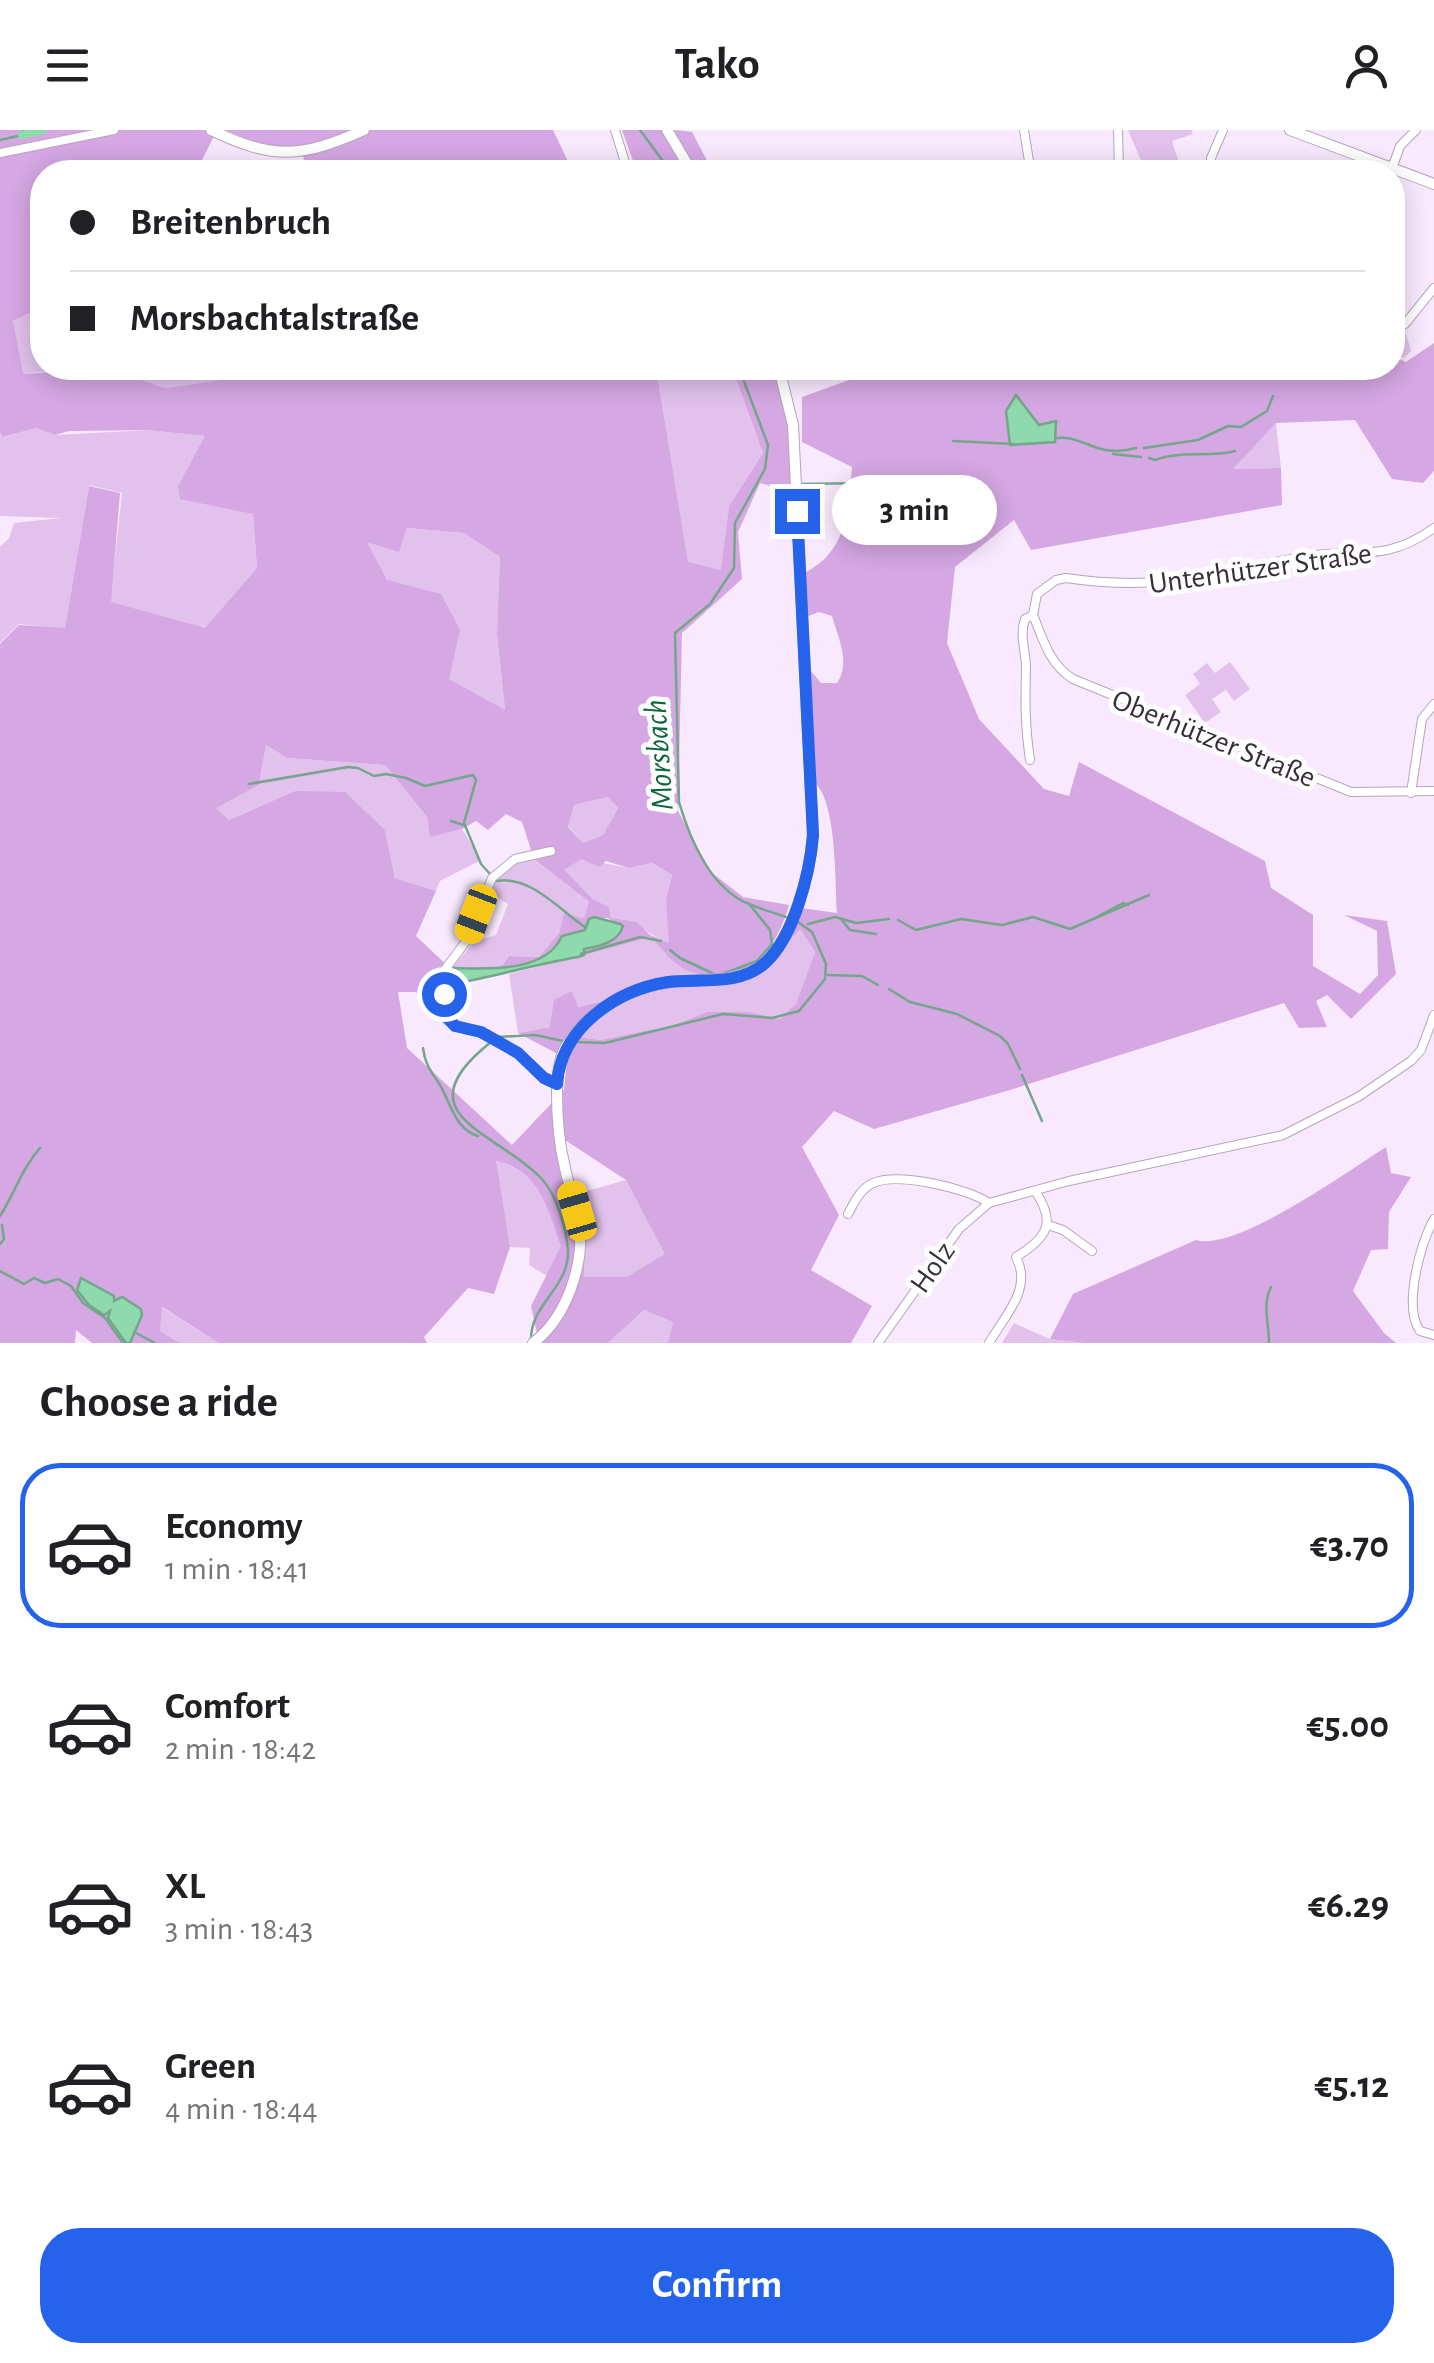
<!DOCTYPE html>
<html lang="en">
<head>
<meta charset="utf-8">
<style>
	body { margin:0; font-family:"Alegreya Sans",sans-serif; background:#f6f6f6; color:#202124; height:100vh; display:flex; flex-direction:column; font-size:38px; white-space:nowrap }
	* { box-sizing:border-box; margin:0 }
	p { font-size:32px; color:#757577 }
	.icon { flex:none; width:55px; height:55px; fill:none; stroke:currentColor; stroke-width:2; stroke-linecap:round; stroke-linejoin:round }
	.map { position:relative; height:1213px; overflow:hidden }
	.drawer { display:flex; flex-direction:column; background:#fff; flex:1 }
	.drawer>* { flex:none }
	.banner { position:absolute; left:30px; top:30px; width:1375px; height:220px; border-radius:40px; box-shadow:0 5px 25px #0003; display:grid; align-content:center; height:220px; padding:0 40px; background:#fff }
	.end { position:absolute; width:45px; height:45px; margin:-22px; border:12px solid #2563eb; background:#fff; box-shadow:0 0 0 5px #fff }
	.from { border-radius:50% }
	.bubble { position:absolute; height:70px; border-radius:35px; background:#fff; box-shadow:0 5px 25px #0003; font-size:32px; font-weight:600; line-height:70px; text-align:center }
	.car { position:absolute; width:30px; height:60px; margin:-30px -15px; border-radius:12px; box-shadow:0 0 8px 2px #0007; background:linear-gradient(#f5c518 24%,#345 0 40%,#f5c518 0 76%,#345 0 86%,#f5c518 0) }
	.banner b { display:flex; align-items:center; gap:35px; height:95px; font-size:38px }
	.banner b+b { border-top:2px solid #e0e0e0 }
	.banner i { width:25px; height:25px; background:#202124 }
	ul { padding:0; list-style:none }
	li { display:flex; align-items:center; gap:30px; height:165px; margin:0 20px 15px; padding:0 20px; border:5px solid transparent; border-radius:40px }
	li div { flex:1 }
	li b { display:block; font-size:38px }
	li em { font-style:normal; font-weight:600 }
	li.on { border-color:#2563eb }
	li>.icon { width:90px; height:90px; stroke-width:1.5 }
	h2 { padding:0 40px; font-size:45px; line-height:120px }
	.primary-button { display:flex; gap:20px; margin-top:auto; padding:20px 40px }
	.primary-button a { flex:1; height:115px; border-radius:40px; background:#2563eb; color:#fff; font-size:40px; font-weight:600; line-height:115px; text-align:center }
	header { display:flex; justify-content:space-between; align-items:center; height:130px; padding:0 40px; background:#fff; font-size:45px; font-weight:600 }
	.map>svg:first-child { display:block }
</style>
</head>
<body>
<header><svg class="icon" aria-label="menu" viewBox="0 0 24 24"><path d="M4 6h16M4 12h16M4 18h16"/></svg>Tako<svg class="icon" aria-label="person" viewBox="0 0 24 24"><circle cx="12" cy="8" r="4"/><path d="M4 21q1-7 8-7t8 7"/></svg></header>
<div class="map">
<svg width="1434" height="1213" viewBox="0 0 1434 1213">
	<rect width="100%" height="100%" fill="#f9e9fe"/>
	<g fill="#e2c2ed">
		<path d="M1128,0H1191L1193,4L1172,11L1182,42H1146Z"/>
		<path d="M42,177V238H76L22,244L13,191Z"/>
		<path d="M1392,192L1406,204L1411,221L1404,228L1393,224Z"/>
		<path d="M108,238H239L234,248L165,258Z"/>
		<path d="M656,238H732L763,323L729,376L722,440L688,433Z"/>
		<path d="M1276,293L1281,338L1232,339Z"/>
		<path d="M36,298L55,305L148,300L206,306L178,356L220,375L253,384L257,438L205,499L110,472L122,363L89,355L65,499L19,494L0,513V417L9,408L14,393L62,388L0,386V302L4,307Z"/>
		<path d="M407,398L464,403L500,427L497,504L505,581L448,549L460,500L387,450L366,411L399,421Z"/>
		<path d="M1230,532L1250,559L1234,571L1226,560L1212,569L1221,582L1205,593L1185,565L1200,554L1193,544L1207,533L1215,543Z"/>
		<path d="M266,615L287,628L385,635L427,687L430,706L462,699L481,730L440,751L436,761L395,748L385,700L295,661L229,690L215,678L259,655Z"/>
		<path d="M608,667L618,678L603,705L583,713L568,696L574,675Z"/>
		<path d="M534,729L590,773L584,788L564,783L559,803L539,827L509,826L499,840L451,839L475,811L496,805L508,774L490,763C498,740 511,733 534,729Z"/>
		<path d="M582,729L629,738L652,733L672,745L666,769L670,814C643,802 642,793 611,788L609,777L593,769L563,740Z"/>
		<path d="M800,799L815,822L796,875L780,889L750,882H707L674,895L600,910L571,906L605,870L578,877L550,897L518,903L509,844L651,807L680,837L761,830L774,813L785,816Z"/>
		<path d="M495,1031C539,1040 548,1078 562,1116L547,1146L529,1135L530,1118L510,1117Z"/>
		<path d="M626,1050L666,1124L626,1147H584L585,1106L576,1064Z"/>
		<path d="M161,1177L219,1213H180L160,1201Z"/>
		<path d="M644,1180L673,1192L668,1213H608Z"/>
		<path d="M1014,1193L1050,1209L1085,1213H1002Z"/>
	</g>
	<g fill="#d5a7e3" fill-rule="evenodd">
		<path d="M0,0H217L196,42H42V177L13,191L23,244L108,238L165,258L234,248L239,238H656L688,432L721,440L729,376L763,323L732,238H773L787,283L792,362L760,353L738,402L742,449L682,503L678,681L711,742L743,767L789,775C778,811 763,839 723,844C708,846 691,845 678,835C668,828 660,816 651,807L584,825V819L606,814L623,798L608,788H590L585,800L568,805L542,826L518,837L499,840L509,826L539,827L559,803L564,783L584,788L589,772L534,729L522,692L506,684L488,700L476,691L462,699L430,707L427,687L385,635L287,628L266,615L259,655L216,678L229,690L295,661L345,662L385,700L395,748L436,761L416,806L451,839L444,854L420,862H398L407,918L512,1015L564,960L567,929L518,903L550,897L554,870L572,861L578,877L607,870L573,906L600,910L674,895L707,882H750L780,889L796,874L815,822L800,799L785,816L801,778L837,783C835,752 837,673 815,653L810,540L821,553H837C851,532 838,508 832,486L819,482L806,487V442C848,420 848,380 852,337L802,312V267L882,238H1392L1393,226L1406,232L1434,213V341L1423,353L1392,349L1355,290L1276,293L1233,339L1281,338L1282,375L1031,420L1014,390L955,437L947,513L979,589L1044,659L1069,666L1079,632L1265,731L1271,758L1313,785V836L1360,864L1378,845L1377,801L1344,785L1387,791L1396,844L1351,889L1327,865L1316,871L1327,897L1299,898L1284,873L1010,960L874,999L834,981L802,1017L839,1085L811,1140L872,1176L851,1213H668L673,1192L644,1180L608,1213H539L531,1176L561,1116C548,1079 539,1040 496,1031L510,1117L494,1164L468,1158L424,1207L427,1213H219L162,1177L160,1201L180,1213H130L142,1185L141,1179L126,1169L113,1175L114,1166L81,1149L77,1160L96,1181L111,1180L108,1188L126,1213H92L76,1200L75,1213H0V514L19,495L65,498L89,356L120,363L111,472L205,498L257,438L253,384L180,369L178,356L205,306L148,300L69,301L55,305L36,298L3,307L0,302ZM407,398L464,403L500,427L497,504L505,580L449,549L460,500L441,464L387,450L367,412L399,422ZM608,667L618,678L603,705L583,713L568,697L574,675ZM582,729L599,737L606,731L629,738L652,733L672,745L666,769L669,813L650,805L637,792L611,788L609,777L593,769L564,740ZM565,1010L626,1050L665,1124L626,1147H584L585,1106Z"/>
		<path d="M226,0H553L573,42H306L302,19H270Z"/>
		<path d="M622,0H663L688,42H637Z"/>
		<path d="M674,0L692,2L713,42H697L680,17Z"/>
		<path d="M1386,1017L1391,1043L1411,1047L1389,1082L1388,1119L1371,1120L1353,1161L1384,1203L1396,1213H1085L1050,1209L1073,1164L1196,1110C1236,1122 1348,1041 1386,1017Z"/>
	</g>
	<g fill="#8fdaad" stroke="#74a68a" stroke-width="2.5">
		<path d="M1016,265L1039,295L1056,291L1055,312L1010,315L1006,281Z"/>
		<path d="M594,787L620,794L623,796C618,813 599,816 584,819V825L578,827C537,834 499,845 459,853C445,856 433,863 420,862L435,853L444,854L454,838C488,839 545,843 562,806L585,800L589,789Z"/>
		<path d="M81,1148L114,1166V1171L122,1167L141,1179L142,1185L130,1213H126L108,1188L110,1181L104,1185L89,1175L77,1160Z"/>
	</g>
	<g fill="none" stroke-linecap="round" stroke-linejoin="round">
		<g stroke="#74a68a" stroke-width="2.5">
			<path d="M640,0L671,42"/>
			<path d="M0,10L22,5L24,0"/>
			<path d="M33,167L34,176"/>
			<path d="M739,238L768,315L765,339L735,393L734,438L710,474L675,503L679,672C689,706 706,748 737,768C753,778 774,782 791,789"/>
			<path d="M1056,308C1085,305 1096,329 1136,318"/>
			<path d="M953,311L1014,314"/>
			<path d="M1144,318L1198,310L1228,296L1241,297L1267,281L1273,266"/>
			<path d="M1113,324L1141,327"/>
			<path d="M1149,328L1155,330C1181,320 1209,328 1235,321"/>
			<path d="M800,354L868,353"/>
			<path d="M249,654L348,637L358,638L374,646L386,644L406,648L425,656L473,645L476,650L464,693L481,734L490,744"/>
			<path d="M451,691L463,695"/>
			<path d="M497,751C530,745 561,781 585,797"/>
			<path d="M1097,787L1123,773L1128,775"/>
			<path d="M841,789L850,800L876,804"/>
			<path d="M898,790L916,800L961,789L1002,795L1033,787L1070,799L1149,765"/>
			<path d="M808,794L835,787L856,793L889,789"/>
			<path d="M670,820L680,828L714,844"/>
			<path d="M581,824L640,807L661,811"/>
			<path d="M722,844L757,831L772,814L770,800L750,775"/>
			<path d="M828,845L862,846L878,855"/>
			<path d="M889,859L910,872L957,884L1000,906L1008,914L1020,939"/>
			<path d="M497,907L535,905L563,911"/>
			<path d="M491,912C399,985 496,1001 541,1048C557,1065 566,1098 568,1120C570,1157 530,1174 531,1210"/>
			<path d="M576,912L605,913L723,884L772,888L799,881L825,849L826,834L812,802L798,792"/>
			<path d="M423,918C425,935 431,941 440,955C451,974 455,999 478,1006"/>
			<path d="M1022,945L1042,991"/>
			<path d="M0,1086C15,1063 22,1038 40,1018"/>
			<path d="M0,1114L4,1109L2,1095"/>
			<path d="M0,1141L24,1154L34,1148L45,1153L58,1149L71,1156L83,1173L105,1188L123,1213"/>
			<path d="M134,1202L155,1213"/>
			<path d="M1269,1213C1269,1194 1262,1174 1271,1157"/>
		</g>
		<path stroke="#8fdaad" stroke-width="8" d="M22,5L43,0"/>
		<g stroke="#b7a4bc" stroke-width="10">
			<g id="minor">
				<path d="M615,0L628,42"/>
				<path d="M1024,0L1029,31L1026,42"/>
				<path d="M1118,0L1119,42"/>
				<path d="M0,23L114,0"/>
				<path d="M984,42H1009"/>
				<path d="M1212,42L1211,28L1223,0"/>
				<path d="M1384,42L1394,33L1400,16L1416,0"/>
				<path d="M1405,194L1434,158"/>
				<path d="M1033,485C1043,509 1049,534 1073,549L1351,662L1434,661"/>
				<path d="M1030,630C1025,595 1025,573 1026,538C1026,521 1019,506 1025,489L1033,485L1037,464L1056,450L1066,448C1159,462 1213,444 1302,427C1357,417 1384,434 1434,398"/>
				<path d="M1411,663L1422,589L1434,574"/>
				<path d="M551,721L515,729L492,748L467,810L443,842L442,878L447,890L455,896L481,903L518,923L543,948L557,954"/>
				<path d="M848,1084C854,1073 860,1059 873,1053C898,1042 967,1058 989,1073"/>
				<path d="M1434,1089C1420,1113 1403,1178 1420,1201L1434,1205"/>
				<path d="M1048,1095L1063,1100L1092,1121"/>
				<path d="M878,1213L959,1099L989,1073L1069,1051L1283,1005L1358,967L1411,931L1421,920L1434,885"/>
				<path d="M989,1213C1005,1185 1033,1159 1016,1127C1047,1108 1057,1093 1035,1061"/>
			</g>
		</g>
		<g stroke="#b7a4bc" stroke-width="12">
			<g id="secondary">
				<path d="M211,0C274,30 301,28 364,0"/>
				<path d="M667,0L692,42"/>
				<path d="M1290,0L1434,54"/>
				<path d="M533,1213C566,1188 583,1138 580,1097C578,1077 569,1058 565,1038C559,1014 557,988 557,963C557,948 558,932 565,918C589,878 634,855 679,851C705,849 729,852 754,840C791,822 810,743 813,705L793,295L779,238"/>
			</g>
		</g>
		<use href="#minor" stroke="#fff" stroke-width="8"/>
		<use href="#secondary" stroke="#fff" stroke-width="10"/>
	</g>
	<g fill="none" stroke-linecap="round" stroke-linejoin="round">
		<path stroke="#2563eb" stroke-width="12" d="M444,864V884L455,896L481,902L518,923L544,948L557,954C561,898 616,860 668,852C699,848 739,857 765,833C794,807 810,743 813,705L797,381"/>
	</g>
	<g text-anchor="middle" stroke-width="10" stroke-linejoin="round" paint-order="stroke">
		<g font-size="30" fill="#362e38" stroke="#fdfdfd">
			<text transform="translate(1260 438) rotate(-8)" y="10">Unterhützer Straße</text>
			<text transform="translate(1214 608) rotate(22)" y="10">Oberhützer Straße</text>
			<text transform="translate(932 1137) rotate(-55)" y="10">Holz</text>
		</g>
		<g font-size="32" font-style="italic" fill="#0b653d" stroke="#fdfdfd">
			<text transform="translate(658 625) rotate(-94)" y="11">Morsbach</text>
		</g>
	</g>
</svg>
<i class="end from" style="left:444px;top:864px"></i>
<i class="end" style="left:797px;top:381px"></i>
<div class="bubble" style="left:832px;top:345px;width:165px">3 min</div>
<i class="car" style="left:476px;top:784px;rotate:201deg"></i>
<i class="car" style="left:577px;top:1081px;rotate:344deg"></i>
<div class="banner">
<b><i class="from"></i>Breitenbruch</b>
<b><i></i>Morsbachtalstraße</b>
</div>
</div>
<section class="drawer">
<h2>Choose a ride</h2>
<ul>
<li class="on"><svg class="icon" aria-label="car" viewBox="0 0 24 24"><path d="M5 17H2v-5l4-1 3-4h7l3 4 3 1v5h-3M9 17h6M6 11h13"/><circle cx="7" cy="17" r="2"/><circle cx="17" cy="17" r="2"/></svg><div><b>Economy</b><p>1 min · 18:41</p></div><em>€3.70</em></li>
<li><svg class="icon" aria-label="car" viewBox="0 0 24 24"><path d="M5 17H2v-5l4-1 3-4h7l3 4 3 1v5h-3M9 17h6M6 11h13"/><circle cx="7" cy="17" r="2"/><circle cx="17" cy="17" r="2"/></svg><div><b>Comfort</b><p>2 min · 18:42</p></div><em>€5.00</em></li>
<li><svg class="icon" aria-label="car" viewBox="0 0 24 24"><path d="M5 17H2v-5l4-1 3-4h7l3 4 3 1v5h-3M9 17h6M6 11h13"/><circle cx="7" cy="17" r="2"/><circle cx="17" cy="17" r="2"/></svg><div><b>XL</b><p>3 min · 18:43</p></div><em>€6.29</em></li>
<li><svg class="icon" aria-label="car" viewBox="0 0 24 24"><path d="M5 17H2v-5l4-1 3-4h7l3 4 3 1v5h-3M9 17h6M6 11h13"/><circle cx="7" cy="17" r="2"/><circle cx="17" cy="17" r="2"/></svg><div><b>Green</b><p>4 min · 18:44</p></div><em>€5.12</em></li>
</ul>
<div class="primary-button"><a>Confirm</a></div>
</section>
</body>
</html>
